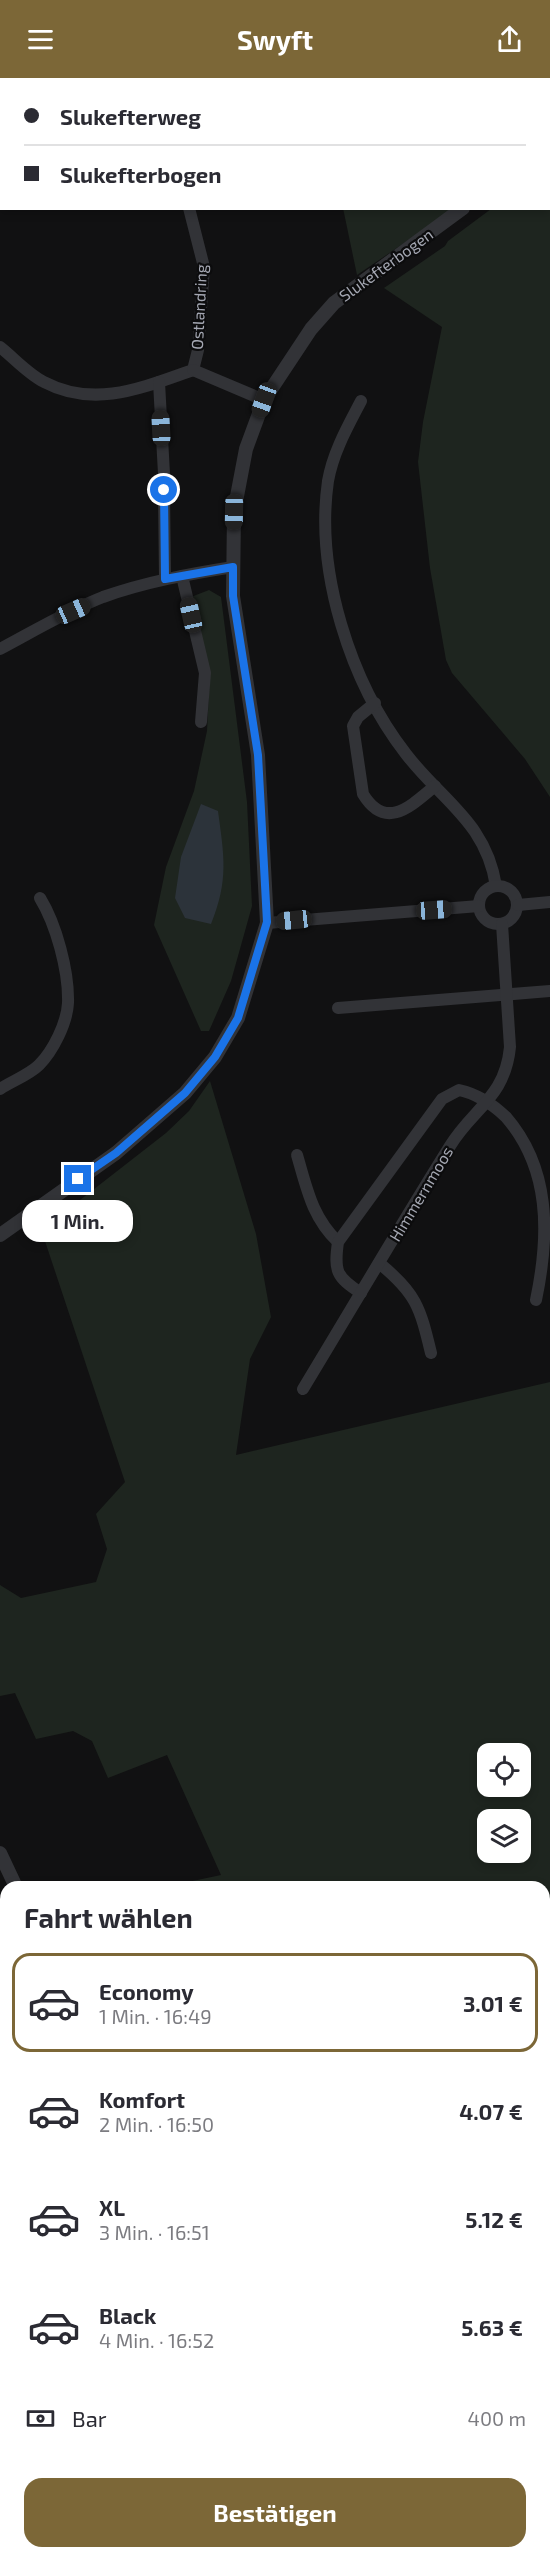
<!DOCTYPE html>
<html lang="de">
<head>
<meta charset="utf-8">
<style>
	body { margin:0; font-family:"Exo 2",sans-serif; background:#f2f2f3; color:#2b2b33; height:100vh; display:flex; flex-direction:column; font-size:22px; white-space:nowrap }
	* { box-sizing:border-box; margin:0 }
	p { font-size:20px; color:#7c7c81 }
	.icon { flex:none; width:33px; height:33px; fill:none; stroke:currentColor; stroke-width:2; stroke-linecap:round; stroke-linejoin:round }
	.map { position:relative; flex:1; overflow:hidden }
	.drawer { position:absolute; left:0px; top:1803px; width:550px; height:678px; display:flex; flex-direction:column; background:#fff; border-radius:18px 18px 0 0; box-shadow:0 3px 9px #0003 }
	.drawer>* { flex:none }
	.banner { position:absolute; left:0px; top:0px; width:550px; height:132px; box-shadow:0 3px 9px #0003; display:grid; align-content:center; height:132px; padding:0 24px; background:#fff }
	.controls { position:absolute; left:477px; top:1665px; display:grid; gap:12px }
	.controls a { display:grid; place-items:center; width:54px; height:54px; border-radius:12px; background:#fff; box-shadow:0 3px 9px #0003; font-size:30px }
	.end { position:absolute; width:27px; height:27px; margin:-14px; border:8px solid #1a73e8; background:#fff; box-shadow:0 0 0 3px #fff }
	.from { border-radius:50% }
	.bubble { position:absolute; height:42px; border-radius:18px; background:#fff; box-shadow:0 3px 9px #0003; font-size:20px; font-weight:700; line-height:42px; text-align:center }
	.car { position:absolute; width:18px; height:36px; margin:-18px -9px; border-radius:8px; box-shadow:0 0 4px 2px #0007; background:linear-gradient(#222 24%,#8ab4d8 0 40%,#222 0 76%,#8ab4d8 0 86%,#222 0) }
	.banner b { display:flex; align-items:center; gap:21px; height:57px; font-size:22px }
	.banner b+b { border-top:2px solid #e1e1e2 }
	.banner i { width:15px; height:15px; background:#2b2b33 }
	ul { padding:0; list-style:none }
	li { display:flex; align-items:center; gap:18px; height:99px; margin:0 12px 9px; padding:0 12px; border:3px solid transparent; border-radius:18px }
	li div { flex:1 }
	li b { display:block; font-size:22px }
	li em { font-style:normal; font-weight:700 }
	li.current { border-color:#7c6737 }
	li>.icon { width:54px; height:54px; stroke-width:1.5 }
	h2 { padding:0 24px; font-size:27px; line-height:72px }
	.pay { display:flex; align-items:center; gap:15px; height:66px; padding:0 24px; font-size:22px }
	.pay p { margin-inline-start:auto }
	.button { display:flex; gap:12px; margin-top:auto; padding:12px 24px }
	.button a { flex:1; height:69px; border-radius:18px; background:#7c6737; color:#fff; font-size:24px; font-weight:700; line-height:69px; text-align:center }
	header { display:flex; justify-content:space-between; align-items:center; height:78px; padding:0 24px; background:#7c6737; color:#fff; font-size:27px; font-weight:700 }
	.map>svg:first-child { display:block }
</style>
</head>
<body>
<header><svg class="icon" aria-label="menu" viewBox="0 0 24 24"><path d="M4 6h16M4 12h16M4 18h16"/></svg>Swyft<svg class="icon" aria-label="share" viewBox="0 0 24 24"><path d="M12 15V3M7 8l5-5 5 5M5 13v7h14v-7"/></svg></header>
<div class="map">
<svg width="550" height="2481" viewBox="0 0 550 2481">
	<rect width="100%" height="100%" fill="#111112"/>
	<g fill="#1e251f" fill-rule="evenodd">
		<path d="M314,0H550V43L549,2Z"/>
		<path d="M550,75V719L525,681L452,595L446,582L430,490L418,384L423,344L442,249L384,210L445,168L448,163L491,131L549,130Z"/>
		<path d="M343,130L454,131L357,197Z"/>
		<path d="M209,512L221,519L247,724L252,828L231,903L209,953H201L154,847L166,789L194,713L207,653L210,594L191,519Z"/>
		<path d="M210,1003L256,1156L271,1239L250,1281L236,1377L550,1304V1891L545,1888L544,1809H164L221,1797L167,1677L108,1700L92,1663L73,1653L36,1661L15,1615L0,1618V1507L21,1520L96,1504L107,1471L96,1436L125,1404L40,1148L80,1122L166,1055L189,1033ZM488,1676H520V1708H488ZM488,1742H520V1774H488Z"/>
		<path d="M6,1945V2475H477L485,2481H0V1947Z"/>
	</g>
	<path fill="#2c333a" d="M201,726L218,733C224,778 229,802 211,846L185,840L175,820L181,779Z"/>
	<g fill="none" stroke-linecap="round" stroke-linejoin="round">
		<g stroke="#323337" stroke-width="12">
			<path d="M154,0V2"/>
			<path d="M0,105H2"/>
			<path d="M0,269C14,280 28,296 44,304C95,331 144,309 193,292L198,272L204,189L189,130"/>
			<path d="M193,292L264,322"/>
			<path d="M159,304L164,396"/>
			<path d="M361,323C348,348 333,374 328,403C315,493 350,604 406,676C442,723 486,744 496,808"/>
			<path d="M164,412L165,501"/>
			<path d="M182,498L205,595L201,644"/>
			<path d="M0,571C34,553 67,533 103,519C145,504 189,496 233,489"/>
			<path d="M375,625L358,639L353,648L363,716C386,754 412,727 435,708"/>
			<circle cx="498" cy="827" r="19"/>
			<path d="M518,827L550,824"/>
			<path d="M267,845L479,828"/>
			<path d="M338,930L550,913"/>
			<path d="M0,1011C12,1003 29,997 39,987C53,973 67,945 68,925C69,893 56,846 40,820"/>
			<path d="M297,1077C307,1111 312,1139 338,1164"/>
			<path d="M379,1185C416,1215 420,1229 431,1275"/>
			<path d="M361,1215C336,1199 334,1193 338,1164L442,1021L459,1012C478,1016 492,1026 506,1039C550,1090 550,1155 536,1222"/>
			<path d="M303,1311C352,1230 400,1148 450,1068C473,1030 505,1020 510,969L502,846"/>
			<path d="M544,1974L550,1973"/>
		</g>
		<g stroke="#323337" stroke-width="14">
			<path d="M549,53L550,52"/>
			<path d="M0,1157L116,1075L185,1015L215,979L238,940L267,845L258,677L233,518L234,434L246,371L264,322L311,251L334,225L463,130"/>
			<path d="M0,1775L16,1809"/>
			<path d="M532,2475L540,2481"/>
		</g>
	</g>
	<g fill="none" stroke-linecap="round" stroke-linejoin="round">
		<path stroke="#1a73e8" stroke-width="8" d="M78,1101L116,1075L185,1015L215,979L238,940L267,844L258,677L233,518V489L165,501L164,412"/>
	</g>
	<g text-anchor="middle" stroke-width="4.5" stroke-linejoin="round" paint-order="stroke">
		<g font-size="16" fill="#a4a7b2" stroke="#0c0c0d">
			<text transform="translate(386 187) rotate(-36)" y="6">Slukefterbogen</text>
			<text transform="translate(199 229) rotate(-87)" y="6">Ostlandring</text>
			<text transform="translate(421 1116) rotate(-59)" y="6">Himmernmoos</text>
		</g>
	</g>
</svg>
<div class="controls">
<a><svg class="icon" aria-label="locate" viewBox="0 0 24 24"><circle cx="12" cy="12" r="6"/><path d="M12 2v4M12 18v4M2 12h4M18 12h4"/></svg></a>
<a><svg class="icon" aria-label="layers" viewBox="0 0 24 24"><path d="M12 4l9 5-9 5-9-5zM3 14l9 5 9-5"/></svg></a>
</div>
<i class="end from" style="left:164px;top:412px"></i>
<i class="end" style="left:78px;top:1101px"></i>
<div class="bubble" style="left:22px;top:1122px;width:111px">1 Min.</div>
<i class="car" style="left:264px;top:322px;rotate:200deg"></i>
<i class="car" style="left:161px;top:350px;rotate:357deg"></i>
<i class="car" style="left:234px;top:434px;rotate:181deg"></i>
<i class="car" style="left:73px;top:533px;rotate:66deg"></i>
<i class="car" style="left:191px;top:537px;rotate:347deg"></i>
<i class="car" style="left:434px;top:832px;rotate:86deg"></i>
<i class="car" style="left:294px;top:842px;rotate:264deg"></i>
<div class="banner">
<b><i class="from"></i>Slukefterweg</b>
<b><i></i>Slukefterbogen</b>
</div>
<section class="drawer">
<h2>Fahrt wählen</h2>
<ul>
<li class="current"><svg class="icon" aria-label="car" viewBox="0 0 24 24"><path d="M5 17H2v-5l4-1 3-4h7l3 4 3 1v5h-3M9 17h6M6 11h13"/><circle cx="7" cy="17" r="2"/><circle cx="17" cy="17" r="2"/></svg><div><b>Economy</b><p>1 Min. · 16:49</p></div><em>3.01 €</em></li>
<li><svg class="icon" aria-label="car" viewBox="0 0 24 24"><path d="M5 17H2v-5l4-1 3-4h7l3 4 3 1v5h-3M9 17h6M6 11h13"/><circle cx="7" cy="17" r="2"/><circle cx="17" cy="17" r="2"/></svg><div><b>Komfort</b><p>2 Min. · 16:50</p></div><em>4.07 €</em></li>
<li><svg class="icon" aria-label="car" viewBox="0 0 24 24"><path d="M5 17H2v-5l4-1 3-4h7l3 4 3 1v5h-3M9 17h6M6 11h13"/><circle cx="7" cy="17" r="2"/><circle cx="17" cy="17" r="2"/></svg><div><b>XL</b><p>3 Min. · 16:51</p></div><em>5.12 €</em></li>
<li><svg class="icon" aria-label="car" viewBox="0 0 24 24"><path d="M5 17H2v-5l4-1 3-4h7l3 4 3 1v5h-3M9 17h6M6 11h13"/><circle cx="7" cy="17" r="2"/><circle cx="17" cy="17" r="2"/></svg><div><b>Black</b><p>4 Min. · 16:52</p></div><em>5.63 €</em></li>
</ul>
<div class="pay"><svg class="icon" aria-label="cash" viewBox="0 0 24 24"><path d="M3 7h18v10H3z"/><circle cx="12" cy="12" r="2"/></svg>Bar<p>400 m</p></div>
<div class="button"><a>Bestätigen</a></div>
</section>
</div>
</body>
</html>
